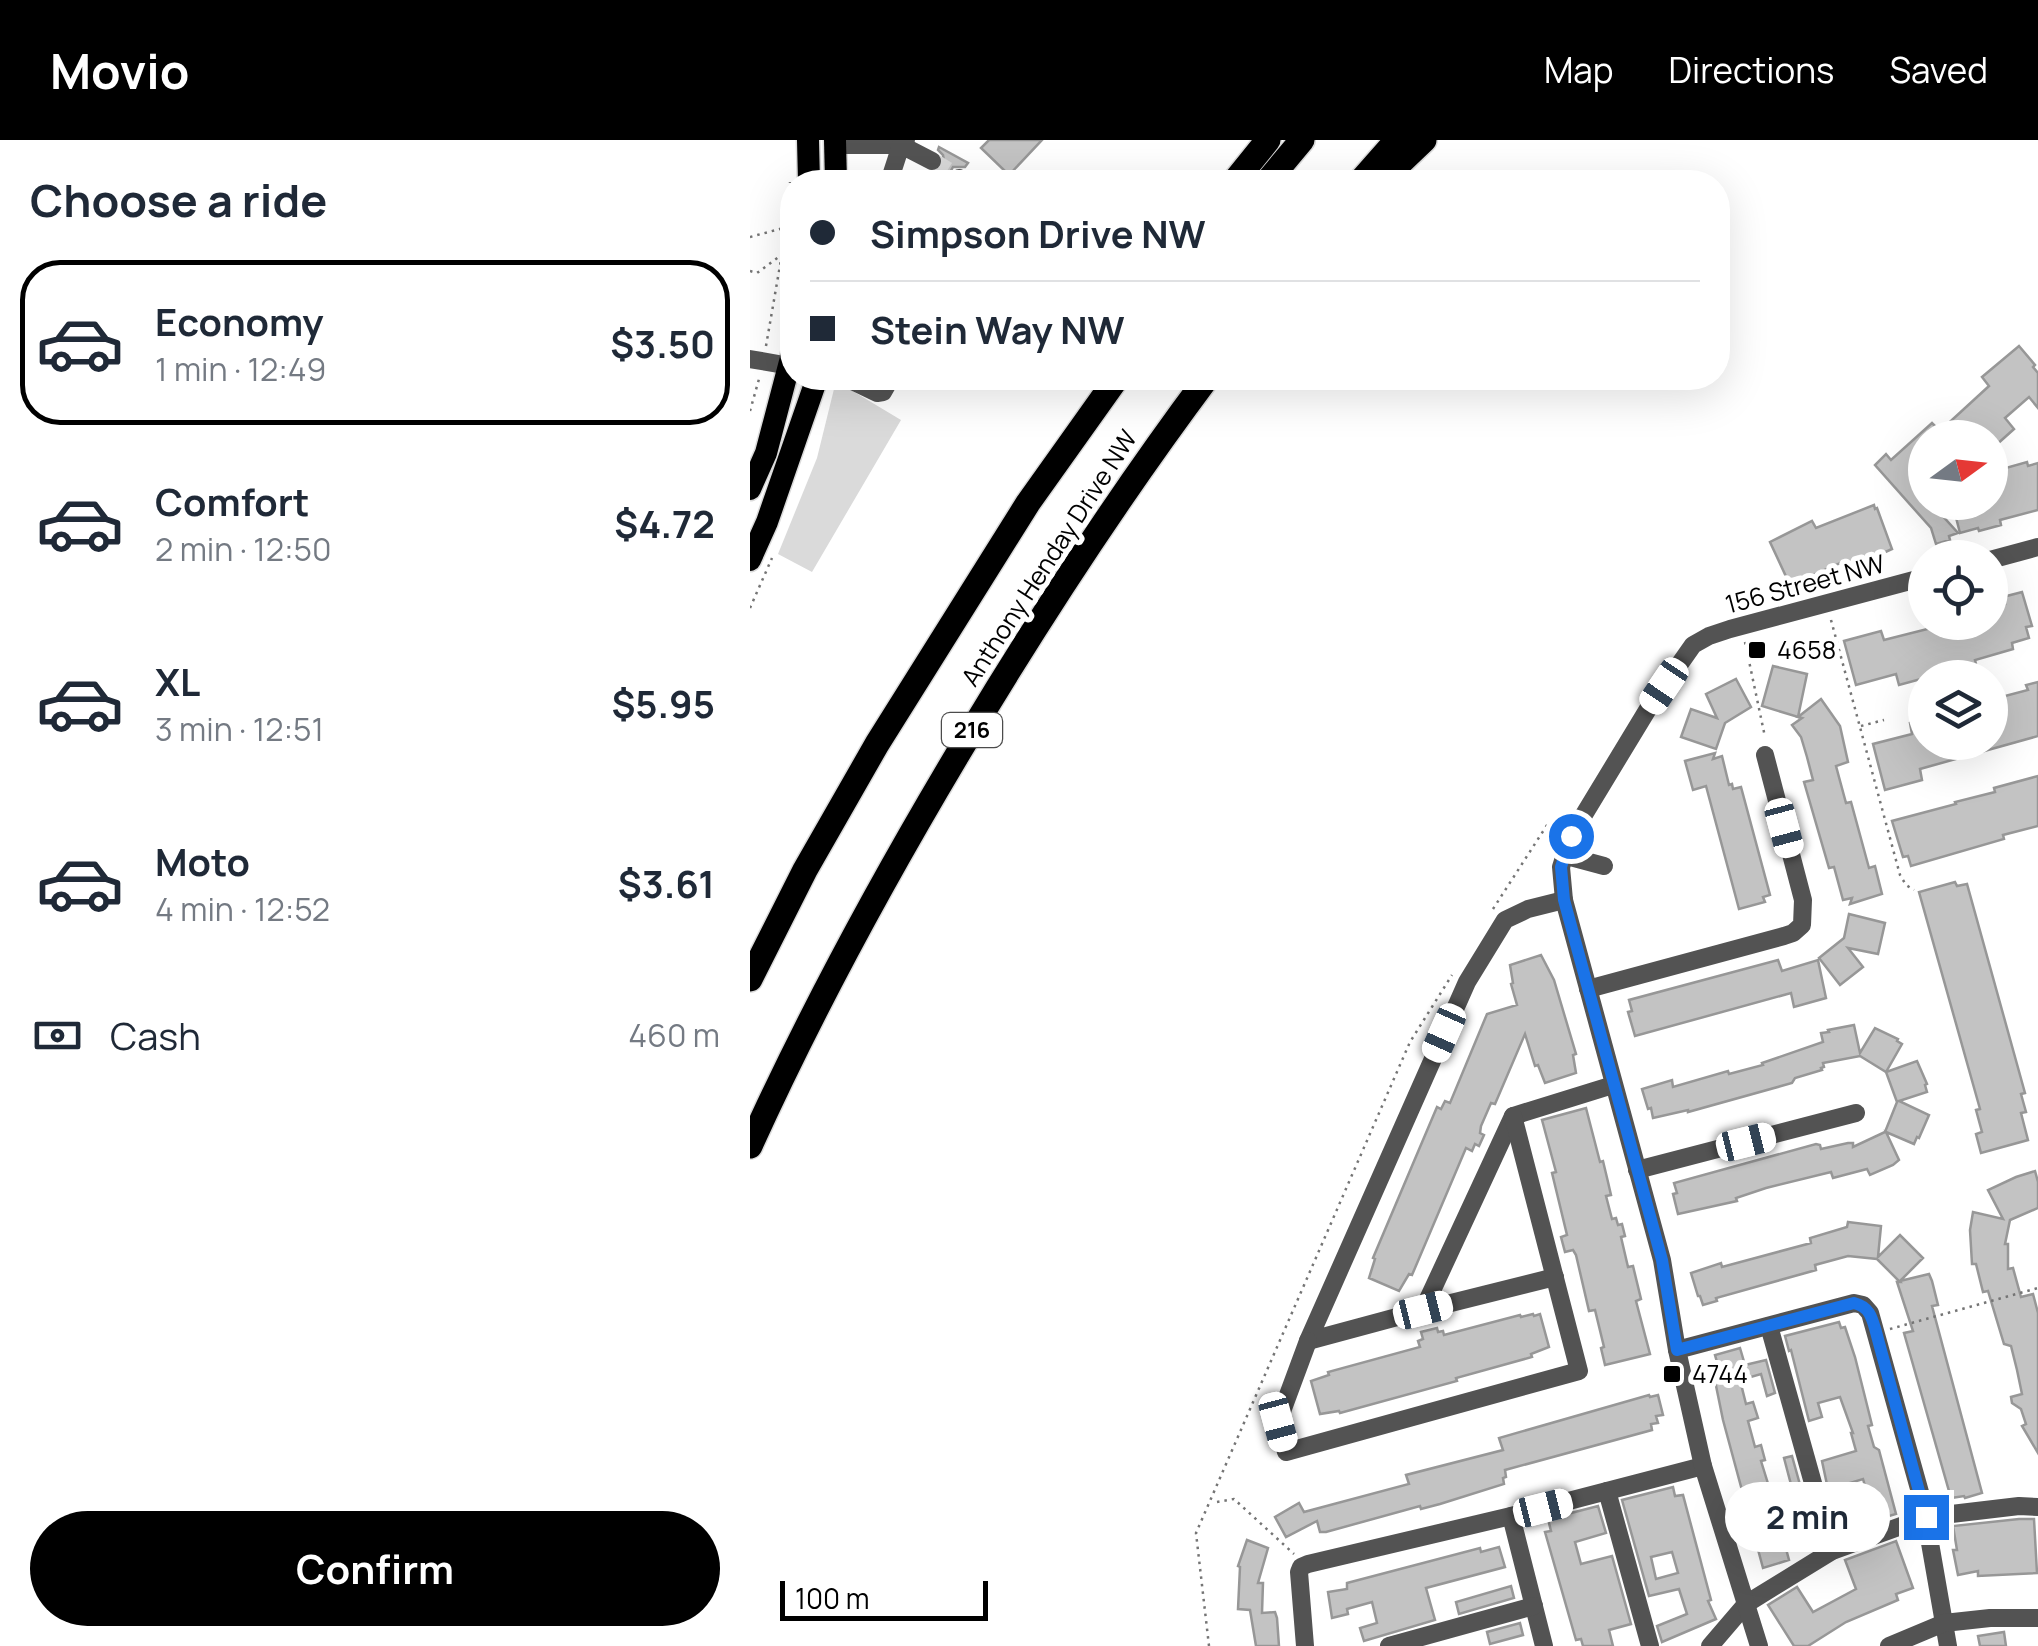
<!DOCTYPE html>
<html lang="en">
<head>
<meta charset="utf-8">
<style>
	body { margin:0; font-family:Manrope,sans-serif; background:#f2f2f3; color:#1f2937; height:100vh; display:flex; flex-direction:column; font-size:38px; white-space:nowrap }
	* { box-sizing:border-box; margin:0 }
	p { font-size:32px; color:#747a83 }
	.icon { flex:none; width:55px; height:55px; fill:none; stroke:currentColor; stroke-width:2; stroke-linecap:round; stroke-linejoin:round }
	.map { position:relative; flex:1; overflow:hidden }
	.drawer { display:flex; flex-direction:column; background:#fff; width:750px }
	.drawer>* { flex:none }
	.hud { position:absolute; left:30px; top:30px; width:950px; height:220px; border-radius:40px; box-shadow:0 10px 40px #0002; display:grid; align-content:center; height:220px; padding:0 30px; background:#fff }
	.needle { width:65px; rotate:75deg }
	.buttons { position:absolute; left:1158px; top:280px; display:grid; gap:20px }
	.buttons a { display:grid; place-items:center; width:100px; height:100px; border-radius:50%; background:#fff; box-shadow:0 10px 40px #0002; font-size:50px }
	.scale { position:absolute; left:30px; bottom:25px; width:208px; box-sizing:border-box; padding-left:10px; border:5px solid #000; border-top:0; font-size:28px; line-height:35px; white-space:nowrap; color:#000; -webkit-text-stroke:8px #fff; paint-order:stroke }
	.end { position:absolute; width:45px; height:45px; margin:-22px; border:12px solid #1a73e8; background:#fff; box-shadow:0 0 0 5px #fff }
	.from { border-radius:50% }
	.bubble { position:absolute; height:70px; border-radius:35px; background:#fff; box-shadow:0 10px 40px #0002; font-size:32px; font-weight:700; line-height:70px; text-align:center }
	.car { position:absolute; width:30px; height:60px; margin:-30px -15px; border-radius:12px; box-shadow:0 0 8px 2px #0007; background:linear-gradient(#fff 24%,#345 0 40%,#fff 0 76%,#345 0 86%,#fff 0) }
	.hud b { display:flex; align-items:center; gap:35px; height:95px; font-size:38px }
	.hud b+b { border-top:2px solid #e0e1e3 }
	.hud i { width:25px; height:25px; background:#1f2937 }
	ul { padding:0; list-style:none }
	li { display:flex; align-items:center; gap:30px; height:165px; margin:0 20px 15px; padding:0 10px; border:5px solid transparent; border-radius:40px }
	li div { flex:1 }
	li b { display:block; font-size:38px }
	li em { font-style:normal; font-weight:700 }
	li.selected { border-color:#000 }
	li>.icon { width:90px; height:90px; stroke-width:1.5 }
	h2 { padding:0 30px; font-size:45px; line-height:120px }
	.pay { display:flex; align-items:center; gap:25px; height:110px; padding:0 30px; font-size:38px }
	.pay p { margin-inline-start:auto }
	.cta { display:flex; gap:20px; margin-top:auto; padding:20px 30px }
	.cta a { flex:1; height:115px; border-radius:60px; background:#000; color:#fff; font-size:40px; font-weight:700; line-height:115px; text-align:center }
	header { display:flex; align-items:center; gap:60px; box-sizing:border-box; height:140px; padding:0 50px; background:#000; color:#fff }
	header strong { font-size:48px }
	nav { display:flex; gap:55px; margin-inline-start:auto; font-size:35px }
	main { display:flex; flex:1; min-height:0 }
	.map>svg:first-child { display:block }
</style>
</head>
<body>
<header>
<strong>Movio</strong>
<nav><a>Map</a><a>Directions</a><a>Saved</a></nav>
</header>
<main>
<section class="drawer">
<h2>Choose a ride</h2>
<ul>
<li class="selected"><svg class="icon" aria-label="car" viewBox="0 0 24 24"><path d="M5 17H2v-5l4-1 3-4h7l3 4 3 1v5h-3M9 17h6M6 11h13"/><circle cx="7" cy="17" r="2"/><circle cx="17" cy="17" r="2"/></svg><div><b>Economy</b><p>1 min · 12:49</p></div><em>$3.50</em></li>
<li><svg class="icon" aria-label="car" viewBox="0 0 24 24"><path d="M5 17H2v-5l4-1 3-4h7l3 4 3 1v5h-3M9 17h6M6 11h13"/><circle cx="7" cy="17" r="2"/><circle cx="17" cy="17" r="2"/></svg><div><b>Comfort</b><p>2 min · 12:50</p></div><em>$4.72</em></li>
<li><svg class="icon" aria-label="car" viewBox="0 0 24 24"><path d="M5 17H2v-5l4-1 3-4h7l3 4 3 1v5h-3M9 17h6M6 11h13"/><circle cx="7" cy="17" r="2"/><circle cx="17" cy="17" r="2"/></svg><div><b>XL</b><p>3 min · 12:51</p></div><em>$5.95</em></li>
<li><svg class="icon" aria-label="car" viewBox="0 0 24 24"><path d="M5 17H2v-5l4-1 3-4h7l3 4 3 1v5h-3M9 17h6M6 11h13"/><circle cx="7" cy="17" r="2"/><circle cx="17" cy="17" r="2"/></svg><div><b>Moto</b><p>4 min · 12:52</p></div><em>$3.61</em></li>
</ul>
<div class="pay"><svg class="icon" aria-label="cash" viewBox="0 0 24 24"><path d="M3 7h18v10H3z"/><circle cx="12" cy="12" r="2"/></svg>Cash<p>460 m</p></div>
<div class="cta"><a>Confirm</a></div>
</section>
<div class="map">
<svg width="1288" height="1506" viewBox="0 0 1288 1506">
	<rect width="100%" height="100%" fill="#fff"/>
	<path fill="#dadada" d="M96,247L151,280L62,432L28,414L67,318L84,249Z"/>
	<g fill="#c3c3c3" stroke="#979797" stroke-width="2.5" fill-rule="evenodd">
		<path d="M239,0H292L259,35L231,8Z"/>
		<path d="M189,7L218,23L215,27H203L197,38L187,32L193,28L194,21L193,15L188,10Z"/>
		<path d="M1269,206L1285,225L1283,227L1288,233V268L1279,257L1255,278L1264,289L1245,306L1240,298H1175V362H1180L1208,393L1199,396L1200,400L1186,404L1181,388L1125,325L1136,314L1141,320L1182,283L1190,291L1239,246L1232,237Z"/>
		<path d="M1277,322L1278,326L1288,323V370L1250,380L1251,385L1229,391L1228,388L1210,393L1202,362H1240V339L1254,336L1252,329Z"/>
		<path d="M1124,365L1125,369L1127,368L1142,409L1118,420L1117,416L1096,425L1095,421L1040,445L1020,402L1062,381L1066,388Z"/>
		<path d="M1272,452L1282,486L1276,487L1279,498L1262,503L1263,509L1225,520L1226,524L1149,545L1146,534L1106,545L1094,501L1131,491L1134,500L1205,482H1240V468L1255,464L1253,457Z"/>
		<path d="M1023,526L1057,534L1048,577L1012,566Z"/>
		<path d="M986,539L1001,567L975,583L966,609L931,597L941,569L967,578L956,554Z"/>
		<path d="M1288,542V596L1170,629L1172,640L1135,650L1123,604L1162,594L1160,583L1175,579V602H1240V560L1278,550L1276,545Z"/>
		<path d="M1071,559L1090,586L1098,622L1086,626L1096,663L1101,662L1119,728L1125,726L1132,754L1100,764L1102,758L1093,760L1084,727L1079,728L1054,642L1063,640L1057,617L1051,597L1042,585L1052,578L1048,577Z"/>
		<path d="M965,613L963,619L972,616L979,645L982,644L983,649L991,647L1020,755L1013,757L1015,762L989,769L956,646L943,650L935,621Z"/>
		<path d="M1288,636V686L1253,695L1254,699L1161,726L1158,716L1153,717L1142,681L1206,664L1205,662L1245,652L1244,648Z"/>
		<path d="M1205,742L1207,746L1217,744L1275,953L1271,954L1276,972L1271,973L1278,1000L1231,1013L1226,994L1232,992L1226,970L1230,969L1169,752Z"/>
		<path d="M1099,774L1135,783L1128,814L1098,808L1113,827L1090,845L1069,818L1094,798Z"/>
		<path d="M791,815L804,840L826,914L823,915L826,933L795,943L788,925L785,926L775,894L745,964L741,963L731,986L730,993L734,995L729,1006L725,1004L722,1011L716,1008L662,1135L659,1134L649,1151L619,1138L625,1119L623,1118L687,967L691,969L695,961L700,963L737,874L767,865L761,844L763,843L760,825Z"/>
		<path d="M1028,820L1032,831L1068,820L1076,858L1044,867L1041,853L885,896L878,872L882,871L879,860Z"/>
		<path d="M1104,885L1110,913L1125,888L1148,899L1147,901L1152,904L1136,932L1110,916L1073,923L1074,927L1071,928L1072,930L1045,938L1042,943L938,972V970L903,978L901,968L898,969L892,949L922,940L923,947L978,931L979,934L1013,925L1012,923L1073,902L1071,893L1079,892L1078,890Z"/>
		<path d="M1167,921L1177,944L1175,945L1177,952L1149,961L1179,975L1169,998L1167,997L1164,1004L1136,992L1149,1020L1143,1025L1120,1035L1117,1029L1083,1038L1081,1032L1016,1048L986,1058L987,1061L928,1074L923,1054L927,1053L924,1043L1066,1004L1070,1005L1071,1009L1098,1003H1103V1007L1135,992L1147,962L1136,932Z"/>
		<path d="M836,968L850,1022L853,1021L858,1042L861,1055L856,1056L862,1079L866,1078L868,1085L872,1084L875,1096L871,1097L878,1127L883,1126L891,1159L886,1161L900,1214L855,1225L851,1208L854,1207L845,1170L839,1171L826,1115L823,1110L815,1112L811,1097L817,1095L802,1033L806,1032L792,980Z"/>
		<path d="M1285,1031L1288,1042V1068L1260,1080L1255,1104H1258V1129L1263,1128L1271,1157L1283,1154L1288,1173V1313L1272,1286L1276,1284L1271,1269L1262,1263L1261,1257L1272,1254L1267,1230L1261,1206L1254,1204L1238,1151L1233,1152L1226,1124H1222L1220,1090L1223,1072L1253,1079L1238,1050L1266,1037Z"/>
		<path d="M1098,1082L1131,1086L1128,1117L1150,1095L1173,1118L1150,1141L1179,1134L1182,1141L1188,1165L1182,1166L1232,1353L1215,1358L1214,1356L1201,1358L1154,1193L1163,1191L1147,1142H1150L1127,1119L1098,1116L1065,1125L1066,1130L966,1158L967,1161L953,1165L950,1156H948L941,1133L971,1123L972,1127L1061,1103L1060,1098L1097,1087Z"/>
		<path d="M783,1174L784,1176L790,1174L799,1207L781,1214L782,1217L706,1238L707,1241L590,1273L589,1271L570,1274L561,1241L579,1235L578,1232L670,1207L668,1201L673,1199L671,1192L687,1188L688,1192L693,1191L694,1195L770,1175L771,1177Z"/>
		<path d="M1089,1182L1091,1188L1095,1187L1105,1217L1122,1285L1118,1286L1124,1307L1129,1310L1146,1374L1129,1379L1122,1362L1120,1363L1113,1339L1090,1346L1092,1350L1079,1354L1072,1321L1106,1311L1101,1293H1103L1090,1257L1068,1263L1072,1277L1059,1281L1041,1210L1039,1211L1035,1196Z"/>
		<path d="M990,1208L995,1225L1016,1220L1025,1253L1017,1256L1011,1234L990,1240L996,1264L1003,1262L1008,1278L998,1281L1005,1307L1011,1305L1015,1320L1011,1321L1020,1350L1023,1349L1031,1379L1024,1381L1032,1406L1035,1405L1039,1420L1013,1428L973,1280L963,1231L969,1229L965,1215Z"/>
		<path d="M899,1255L900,1257L908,1255L913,1275L906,1276L908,1283L901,1284L902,1290L755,1330L756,1337L753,1338L754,1344L690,1364L671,1369L670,1366L576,1392H570L567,1381L536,1397L525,1377L549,1363L554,1372L659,1344L656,1335L753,1310L749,1298Z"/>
		<path d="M1042,1316L1057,1370L1051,1372L1045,1352H1043L1034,1318Z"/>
		<path d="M923,1347L925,1356L933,1355L961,1460L958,1461L966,1479L912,1502L907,1486L937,1474L929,1449L899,1456L872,1360ZM922,1412L928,1433L906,1439L901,1417Z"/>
		<path d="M848,1366L856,1393L825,1402L831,1424L862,1416L881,1484L859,1490L863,1506H833L831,1499L826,1500L795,1392L801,1391L798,1379Z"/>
		<path d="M1269,1379H1284L1287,1433L1228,1436V1431L1208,1435L1203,1410H1207L1203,1386Z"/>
		<path d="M497,1400L518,1408L508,1443H513L512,1473L525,1472L527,1478L529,1506H506L500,1470L488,1469L490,1427L488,1426Z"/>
		<path d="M1146,1401L1163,1448L1146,1454L1148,1460L1096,1482L1058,1506H1044L1018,1465L1047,1447L1063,1472L1106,1449L1095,1420Z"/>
		<path d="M749,1407L755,1427L676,1448L685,1480L614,1501L610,1488L627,1483L622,1462L597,1469L598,1474L582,1478L578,1452L597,1449V1443L730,1408L731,1412Z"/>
		<path d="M761,1446L764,1458L709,1474L706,1462Z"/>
		<path d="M770,1483L773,1495L740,1504L737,1492Z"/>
		<path d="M1254,1492L1256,1506H1230L1228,1496Z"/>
	</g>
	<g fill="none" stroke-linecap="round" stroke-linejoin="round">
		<path stroke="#d9d9d9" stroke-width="18" stroke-dasharray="18 9" stroke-linecap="butt" d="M182,21L209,38"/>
		<g stroke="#dbdbdb" stroke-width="25">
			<g id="major">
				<path d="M58,0L59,42"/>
				<path d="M85,0L86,42"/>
				<path d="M0,349L16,313L42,214"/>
				<path d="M0,420L17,382L67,238"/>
			</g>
		</g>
		<g stroke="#dbdbdb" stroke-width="28">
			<g id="highway">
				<path d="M484,42L518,0"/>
				<path d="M517,42L552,0"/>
				<path d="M610,42L647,0"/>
				<path d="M630,42L674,0"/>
				<path d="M0,839L55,730L127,604L278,363L367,238"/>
				<path d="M0,1006C64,865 138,730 218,597C292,474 371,353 457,238"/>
			</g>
		</g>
		<g stroke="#757575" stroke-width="2.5" stroke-dasharray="2.5 5" stroke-linecap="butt">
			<path d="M0,97L37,87"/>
			<path d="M0,131L7,133L30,116"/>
			<path d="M16,206L40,68V42"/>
			<path d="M0,271L9,239"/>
			<path d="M0,468L22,418"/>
			<path d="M1081,480L1150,735L1156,745L1164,750"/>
			<path d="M995,502L1015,597"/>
			<path d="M1111,586L1134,580"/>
			<path d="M743,769L799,682"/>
			<path d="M1140,1189L1288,1148"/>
			<path d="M467,1362L484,1359L544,1414"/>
			<path d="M459,1506L446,1393L660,902L702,835"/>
		</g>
		<g stroke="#535353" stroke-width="18">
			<path d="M86,5H151L156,0"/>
			<path d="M209,38L217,42"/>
			<path d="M139,42L151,5L182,21"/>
			<path d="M0,219L40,226"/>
			<path d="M83,238L102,241L127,253L133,252L141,238"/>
			<path d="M1240,420L1288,407"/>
			<path d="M813,715L854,726"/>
			<path d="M814,760L778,769L755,780L717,842L558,1201L673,1170L763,976L863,945"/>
			<path d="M838,849L1034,796L1043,793L1052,785L1053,760L1015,615"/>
			<path d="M887,1030L1106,973"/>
			<path d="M673,1170L805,1137"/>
			<path d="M1019,1186L1082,1411"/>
			<path d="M558,1201L528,1282L536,1312L829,1231L763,976"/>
			<path d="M927,1210L1104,1163L1113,1165L1120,1173L1173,1363L1198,1506"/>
			<path d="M857,1351L900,1506"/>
			<path d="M761,1376L794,1506"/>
			<path d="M555,1506L549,1432L551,1427L558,1424L761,1376L953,1326"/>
			<path d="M639,1506L784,1466"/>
			<path d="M960,1506L996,1464L1082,1411L1176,1377L1269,1366L1288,1367"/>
			<path d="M1009,1506L953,1326L927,1210L912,1120L814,760L811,727L821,696L898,569L943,505L959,496L980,489L1175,437"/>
			<path d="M1139,1506L1194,1483L1240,1478H1288"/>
		</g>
		<use href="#major" stroke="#000" stroke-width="22"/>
		<use href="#highway" stroke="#000" stroke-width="25"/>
	</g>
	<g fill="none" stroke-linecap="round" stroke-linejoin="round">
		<path stroke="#1a73e8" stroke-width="12" d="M821,696L811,727L814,760L912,1120L927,1210L1104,1163C1120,1167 1122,1178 1126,1192L1176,1377"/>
	</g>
	<g fill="#000" stroke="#fff" stroke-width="4">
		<rect x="997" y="500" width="20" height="20" rx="5"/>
		<rect x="912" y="1224" width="20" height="20" rx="5"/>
	</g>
	<g text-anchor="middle" stroke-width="10" stroke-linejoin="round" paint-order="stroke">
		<rect fill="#fff" stroke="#4c4c4c" stroke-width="2.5" x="192" y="573" width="60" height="34" rx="8"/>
		<g font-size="22" font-weight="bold" fill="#000">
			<text x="222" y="598">216</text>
		</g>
		<g font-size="25" fill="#000" stroke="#fff">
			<text transform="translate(299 418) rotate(-57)" y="9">Anthony Henday Drive NW</text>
			<text transform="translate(1055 444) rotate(-15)" y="9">156 Street NW</text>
		</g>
		<g font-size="25" fill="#000" stroke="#fff" text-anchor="start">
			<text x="1027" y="519">4658</text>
			<text x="942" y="1243">4744</text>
		</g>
	</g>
</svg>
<div class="buttons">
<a><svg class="needle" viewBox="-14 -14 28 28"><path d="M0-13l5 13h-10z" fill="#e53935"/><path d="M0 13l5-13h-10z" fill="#747a83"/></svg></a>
<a><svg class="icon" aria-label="locate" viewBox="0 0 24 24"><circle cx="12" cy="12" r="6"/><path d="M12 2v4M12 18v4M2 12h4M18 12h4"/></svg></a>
<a><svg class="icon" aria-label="layers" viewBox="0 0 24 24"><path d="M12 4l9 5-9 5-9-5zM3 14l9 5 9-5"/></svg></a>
</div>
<div class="scale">100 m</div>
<i class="end from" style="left:821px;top:696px"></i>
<i class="end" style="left:1176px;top:1377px"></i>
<div class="bubble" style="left:975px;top:1342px;width:165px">2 min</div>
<i class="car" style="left:914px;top:546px;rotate:214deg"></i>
<i class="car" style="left:1034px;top:688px;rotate:165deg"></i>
<i class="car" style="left:694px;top:893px;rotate:204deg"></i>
<i class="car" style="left:996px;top:1002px;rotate:76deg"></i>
<i class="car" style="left:673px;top:1170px;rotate:76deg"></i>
<i class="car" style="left:528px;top:1282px;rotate:165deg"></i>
<i class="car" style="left:793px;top:1368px;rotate:76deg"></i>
<div class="hud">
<b><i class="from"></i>Simpson Drive NW</b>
<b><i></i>Stein Way NW</b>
</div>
</div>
</main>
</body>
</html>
